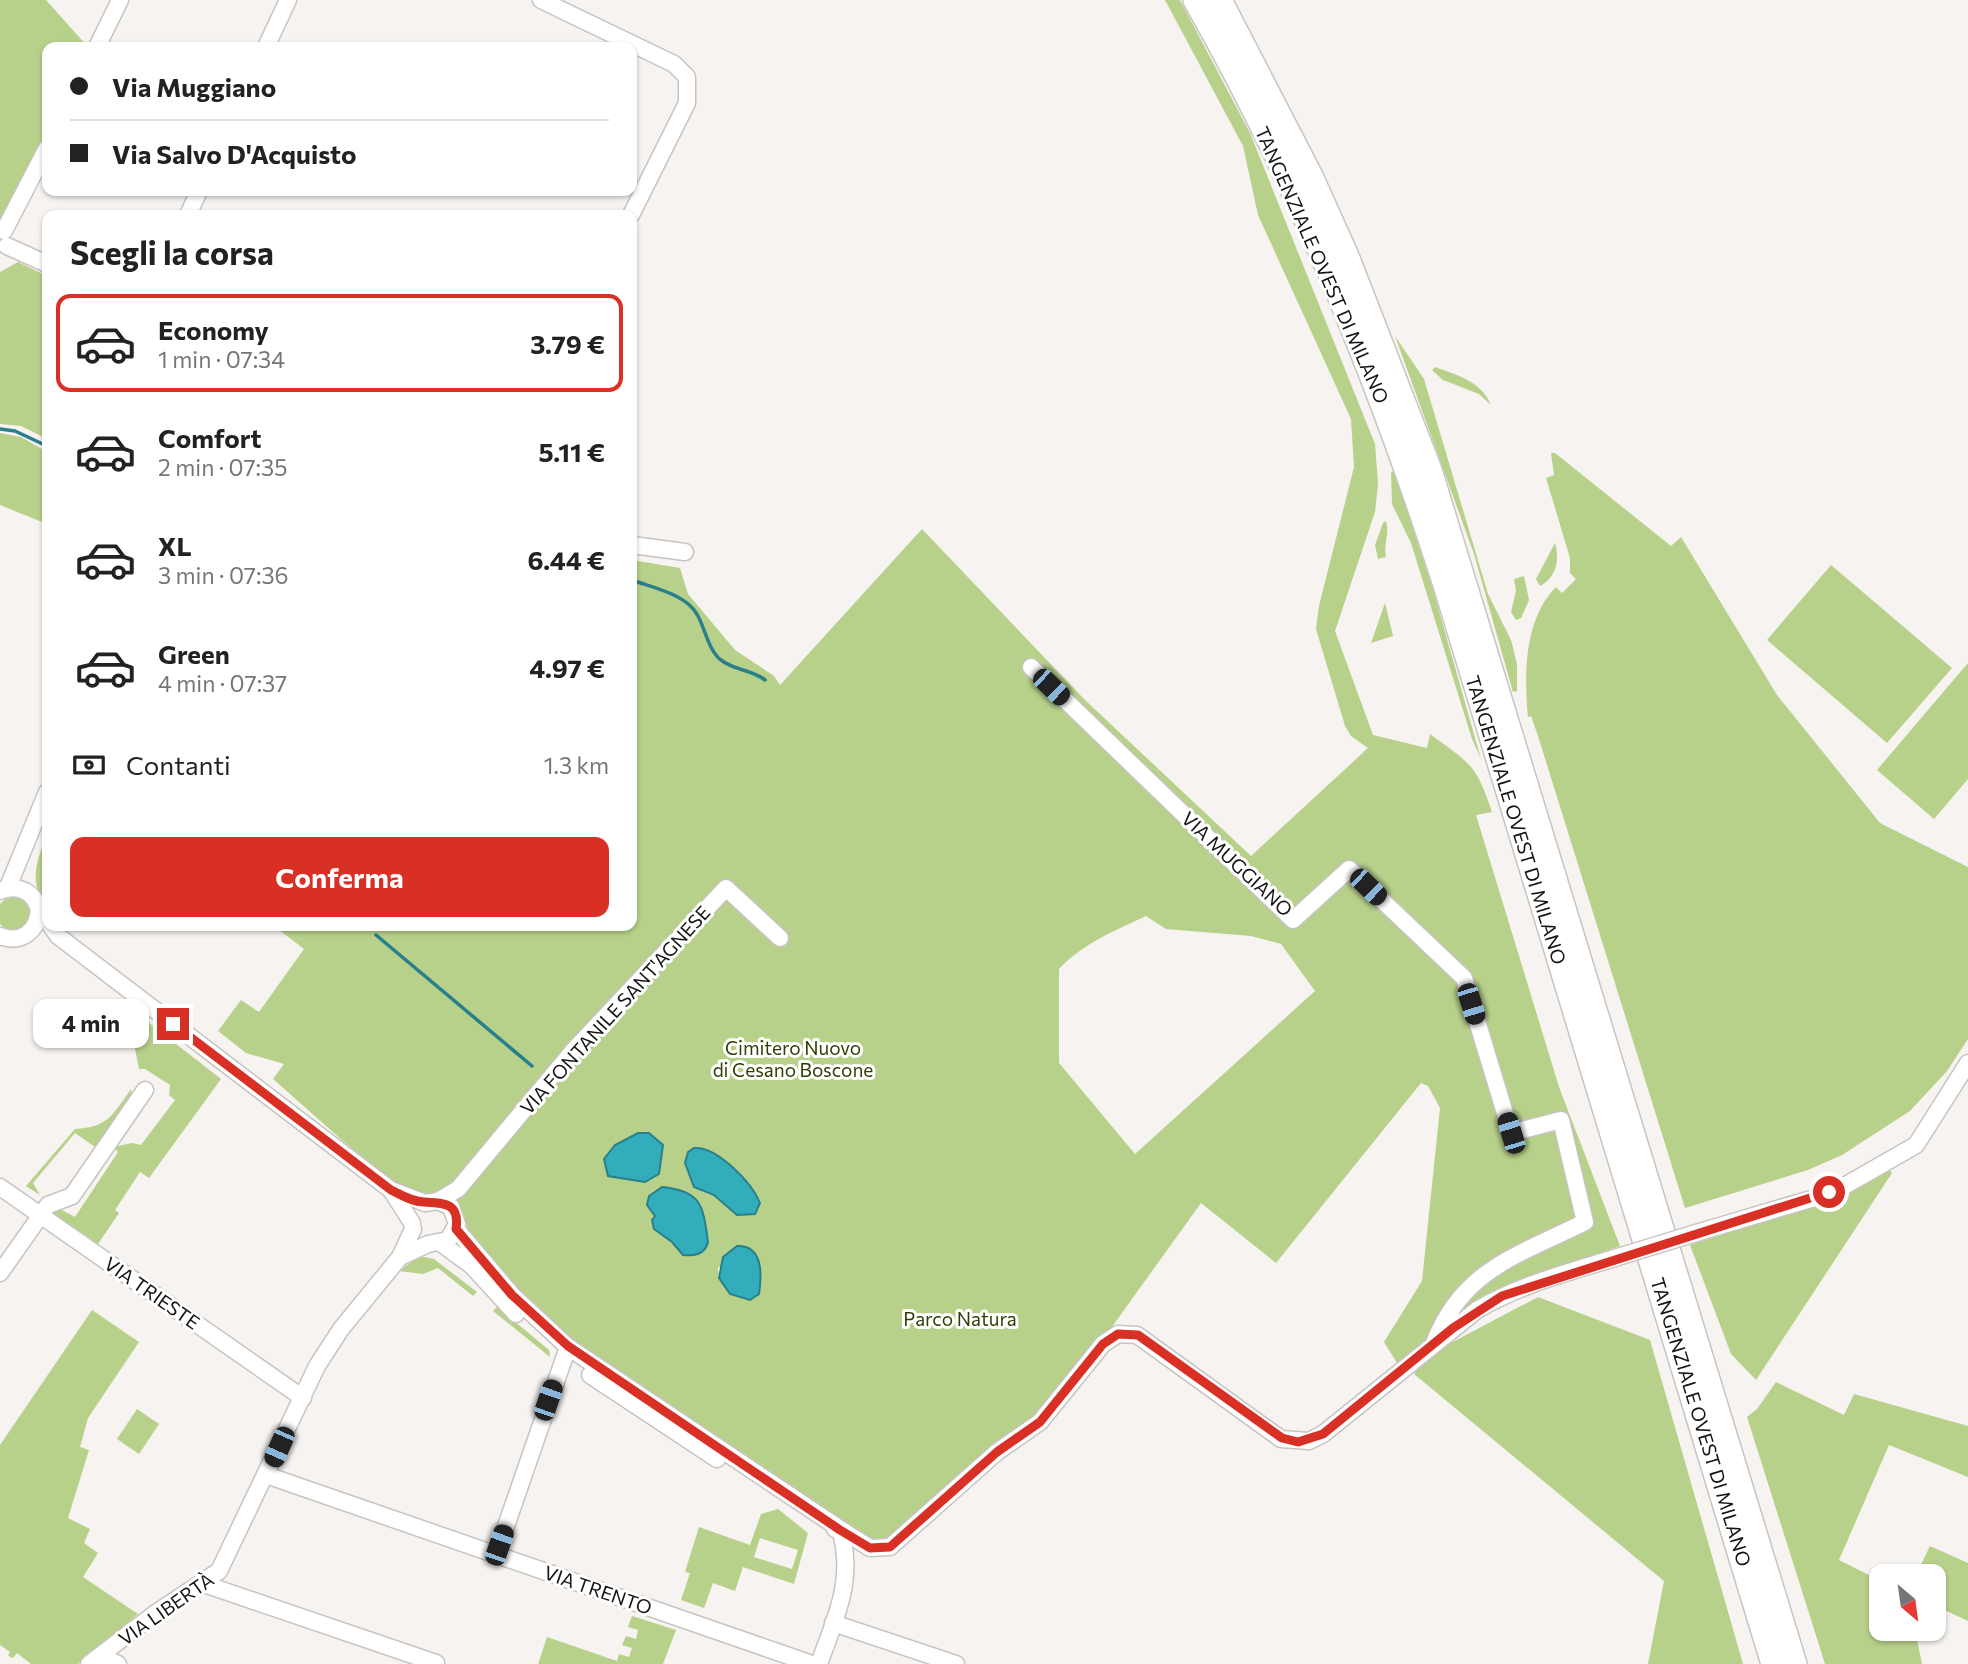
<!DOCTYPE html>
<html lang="it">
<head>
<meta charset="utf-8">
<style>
	body { margin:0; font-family:Commissioner,sans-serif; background:#f2f2f2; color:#222; height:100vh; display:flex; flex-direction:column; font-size:26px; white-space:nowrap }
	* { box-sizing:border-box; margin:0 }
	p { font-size:23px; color:#767676 }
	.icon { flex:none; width:38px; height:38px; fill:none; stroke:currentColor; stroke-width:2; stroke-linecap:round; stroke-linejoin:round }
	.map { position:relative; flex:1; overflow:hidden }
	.details { position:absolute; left:42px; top:210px; width:595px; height:721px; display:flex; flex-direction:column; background:#fff; border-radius:14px; box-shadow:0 2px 5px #0004 }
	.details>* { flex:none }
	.top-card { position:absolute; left:42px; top:42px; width:595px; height:154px; border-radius:14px; box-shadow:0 2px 5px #0004; display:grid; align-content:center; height:154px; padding:0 28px; background:#fff }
	.needle { width:46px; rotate:151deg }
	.buttons { position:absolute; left:1869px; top:1564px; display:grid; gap:14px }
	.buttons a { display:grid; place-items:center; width:77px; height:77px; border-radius:14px; background:#fff; box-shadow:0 2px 5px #0004; font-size:35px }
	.end { position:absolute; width:32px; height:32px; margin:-16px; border:9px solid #d93025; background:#fff; box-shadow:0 0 0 4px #fff }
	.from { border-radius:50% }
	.bubble { position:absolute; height:49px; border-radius:14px; background:#fff; box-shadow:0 2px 5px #0004; font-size:23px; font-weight:700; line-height:49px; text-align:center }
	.car { position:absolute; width:21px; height:42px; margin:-21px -10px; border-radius:9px; box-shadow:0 0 5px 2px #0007; background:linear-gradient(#222 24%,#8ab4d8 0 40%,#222 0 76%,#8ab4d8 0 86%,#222 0) }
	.top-card b { display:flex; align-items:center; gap:24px; height:66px; font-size:26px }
	.top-card b+b { border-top:2px solid #e0e0e0 }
	.top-card i { width:18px; height:18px; background:#222 }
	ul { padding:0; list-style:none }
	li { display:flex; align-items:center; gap:21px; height:98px; margin:0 14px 10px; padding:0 14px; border:4px solid transparent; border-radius:14px }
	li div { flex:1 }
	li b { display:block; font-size:26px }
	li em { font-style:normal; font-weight:700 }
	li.on { border-color:#d93025 }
	li>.icon { width:63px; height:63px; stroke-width:1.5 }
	h2 { padding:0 28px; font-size:32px; line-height:84px }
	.pay { display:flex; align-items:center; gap:18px; height:77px; padding:0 28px; font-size:26px }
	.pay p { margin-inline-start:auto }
	.primary-button { display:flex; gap:14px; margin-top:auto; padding:14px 28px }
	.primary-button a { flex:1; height:80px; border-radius:14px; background:#d93025; color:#fff; font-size:28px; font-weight:700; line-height:80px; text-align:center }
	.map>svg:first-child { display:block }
</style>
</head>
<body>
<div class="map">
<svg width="1968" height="1664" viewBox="0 0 1968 1664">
	<rect width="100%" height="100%" fill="#f6f3f0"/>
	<g fill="#b8d18a" fill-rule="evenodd">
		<path d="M0,0H46L88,47H47V133L0,232Z"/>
		<path d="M1165,0H1180L1250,133L1375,444L1378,484L1375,512L1335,631L1373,735L1427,748L1430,734C1470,764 1476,763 1492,812L1476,815L1559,1087L1620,1246L1524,1280L1450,1323L1397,1363L1384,1342L1422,1281L1440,1108L1428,1086L1421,1083L1276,1263L1201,1203L1114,1324L1047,1408L894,1540L879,1544L851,1532L569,1343L516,1292L470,1237L464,1215L438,1195L424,1198L395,1187L273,1079L284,1064L246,1053L218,1031L241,1000L259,1012L304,949L274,926H632V560L680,568L688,594L735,650L774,676L780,685L922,529L1084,699L1251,856L1368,748L1351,736L1345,726L1316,629L1319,606L1354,467L1351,419L1258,215L1243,146ZM1146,916L1166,929L1251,936L1281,944L1315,991L1135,1154L1059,1063V969C1082,944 1116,930 1146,916ZM638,1133L663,1145L659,1174L615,1178L604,1159L615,1145ZM717,1154L756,1194C723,1197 694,1204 685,1163ZM704,1212L705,1222L672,1242L652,1220L655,1216ZM747,1247L755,1253L760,1276L759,1293L719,1278L718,1268Z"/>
		<path d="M18,262L47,276V439L21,426L0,424V272Z"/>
		<path d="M1395,336L1424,379L1488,594L1511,640L1517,664V691L1513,692L1474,554Z"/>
		<path d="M1435,367C1457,375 1481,381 1491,405L1479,394L1443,380L1432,370Z"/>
		<path d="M0,433L21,437L47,452V524L0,505Z"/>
		<path d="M1551,453H1555L1671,546L1681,537L1777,695L1880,823L1968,867V1039L1947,1071L1910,1111L1842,1155L1808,1170L1685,1208L1538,736L1531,716L1528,717C1524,674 1524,619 1556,587L1562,593L1576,579L1570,573V558L1546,478L1554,475Z"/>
		<path d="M1394,471L1432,586L1481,759L1472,739L1411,543L1392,504L1391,472Z"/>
		<path d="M1386,521C1390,535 1383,544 1386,557L1378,559L1375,545L1383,523Z"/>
		<path d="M1555,543C1560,561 1556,577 1540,586L1536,579Z"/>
		<path d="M1831,565L1952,668L1887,743L1767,640Z"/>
		<path d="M1524,576L1529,600L1521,618L1516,620L1511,612L1516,591L1514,579Z"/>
		<path d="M1385,603L1393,636L1371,643Z"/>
		<path d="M1968,663V779L1934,819L1877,770Z"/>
		<path d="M47,835V907C28,883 36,862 47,835Z"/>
		<circle cx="14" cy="914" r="17"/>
		<path d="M126,1005L221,1079L149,1178L140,1172L115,1210L119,1213L98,1244L53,1213L60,1209L75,1217L118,1152L113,1147L132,1143L141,1145L175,1100L169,1095L170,1085L145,1069H139Z"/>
		<path d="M131,1089L133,1099L98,1149L75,1133L33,1183L40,1195L26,1186L75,1129C108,1127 112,1116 131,1089Z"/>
		<path d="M1887,1168L1892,1173L1756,1380L1731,1354L1690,1245L1847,1195Z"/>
		<path d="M419,1256L434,1259L477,1292L473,1296L438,1268L423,1274L399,1271Z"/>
		<path d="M1538,1297L1650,1340L1743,1664H1648L1664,1581L1414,1374L1430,1354Z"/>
		<path d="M497,1307L549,1350L550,1357L493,1311Z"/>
		<path d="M92,1310L139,1342L88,1418L80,1447L89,1450L68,1518L90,1529L84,1543L98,1553L83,1577L138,1614L78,1664H31L17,1653L13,1658L8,1656L10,1652L0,1645V1445Z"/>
		<path d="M1776,1382L1844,1415L1854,1394L1968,1426V1477L1889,1445L1839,1560L1881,1581V1629H1915L1922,1664H1825L1747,1417L1757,1409Z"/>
		<path d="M137,1409L159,1424L139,1454L117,1439Z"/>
		<path d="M778,1509L808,1533L794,1584L743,1567L735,1591L713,1583L704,1608L681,1600L690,1573L685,1572L699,1527L750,1545L761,1514ZM760,1538L798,1550L792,1569L754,1557Z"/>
		<path d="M1930,1546L1968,1563V1621L1934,1605V1577H1915Z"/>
		<path d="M632,1616L676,1630L663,1664H538L547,1637L617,1661L619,1654L629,1657L632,1648L622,1645L626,1636L636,1639L638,1630L628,1627Z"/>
	</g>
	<g fill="#31adbc" stroke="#297f8a" stroke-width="2">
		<path d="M638,1133H649L663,1145L659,1174L645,1182L608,1176L604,1159L615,1145Z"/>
		<path d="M694,1148C717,1146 752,1183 760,1203L755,1214L737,1215L714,1195L694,1187L685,1163L688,1152Z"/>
		<path d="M662,1187C703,1191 703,1207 708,1242C705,1255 694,1256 683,1255L672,1242L654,1229L652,1220L655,1216L647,1205L649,1196Z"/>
		<path d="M737,1246C763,1245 762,1274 759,1294L750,1300L730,1294L719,1278L723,1257Z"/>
	</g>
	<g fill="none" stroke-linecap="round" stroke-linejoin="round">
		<g stroke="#297f8a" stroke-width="3.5">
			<path d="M0,429L15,431L47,446"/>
			<path d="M632,580C653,588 687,594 698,616C705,629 709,651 721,660C735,671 751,669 765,680"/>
			<path d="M376,935L532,1066"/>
		</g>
		<g stroke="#c7c4c1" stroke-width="19">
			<g id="minor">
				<path d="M541,0L674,64L687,77V103L631,215"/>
				<path d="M97,47L120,0"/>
				<path d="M266,47L288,0"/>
				<path d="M188,215L199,191"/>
				<path d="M4,231L47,148"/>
				<path d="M7,246L47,264"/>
				<path d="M632,545L685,552"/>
				<path d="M1031,667L1293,920L1349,869L1464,978L1511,1133L1561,1120L1585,1222C1521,1254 1463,1269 1435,1341"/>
				<path d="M8,887L47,792"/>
				<path d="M0,891C18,884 34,891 39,910C37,932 21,944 0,936"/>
				<path d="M51,926L58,936L391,1190L425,1203L438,1201L451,1207L457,1224L448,1240L428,1244L400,1257"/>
				<path d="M0,1187L303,1398"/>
				<path d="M391,1190L412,1223"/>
				<path d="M438,1201L458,1189L572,1052L726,888L780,938"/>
				<path d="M456,1229L512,1295L568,1347L840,1529L870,1548L890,1547L997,1452L1040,1422L1103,1344L1118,1334L1137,1335L1281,1439L1309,1441L1323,1434L1477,1310C1521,1284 1570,1272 1618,1257"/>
				<path d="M1696,1233L1811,1199L1846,1185L1916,1145L1968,1063"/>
				<path d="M442,1244L472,1266L516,1314"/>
				<path d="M0,1273L48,1205L72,1196L145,1090"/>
				<path d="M590,1375L717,1459"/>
				<path d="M266,1475L812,1664"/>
				<path d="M496,1555L568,1347"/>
				<path d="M204,1584L436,1663"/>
				<path d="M833,1623L956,1664"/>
				<path d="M100,1656L118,1664"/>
				<path d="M89,1664L153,1615L219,1571L317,1366L341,1329L400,1257L413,1229"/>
				<path d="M819,1664C836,1616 855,1580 840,1529H835"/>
			</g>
		</g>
		<g stroke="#c7c4c1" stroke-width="26">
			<g id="highway">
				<path d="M1195,0C1301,186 1381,385 1446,588L1773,1664"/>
				<path d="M1220,0L1311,176L1347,256L1430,470L1795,1664"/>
			</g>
		</g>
		<use href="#minor" stroke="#fff" stroke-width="16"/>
		<use href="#highway" stroke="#fff" stroke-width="23"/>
		<g stroke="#c7c4c1" stroke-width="19" stroke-linecap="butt">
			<path id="minor-bridge" d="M1618,1257L1696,1233"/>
		</g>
		<use href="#minor-bridge" stroke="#fff" stroke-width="16"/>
	</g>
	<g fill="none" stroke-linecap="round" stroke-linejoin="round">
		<path stroke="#d93025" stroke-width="9" d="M173,1024L391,1190C401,1195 413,1202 424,1202C443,1203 460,1202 456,1229L512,1295L568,1346L840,1530L870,1548L890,1547L997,1452L1040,1422L1103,1344L1118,1334L1138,1335L1282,1438L1298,1442L1323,1434L1453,1328L1502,1296L1829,1192"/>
	</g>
	<g text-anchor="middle" stroke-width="6" stroke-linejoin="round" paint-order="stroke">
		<g font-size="19" fill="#161514" stroke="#fff">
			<text transform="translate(1322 265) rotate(66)" y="7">TANGENZIALE OVEST DI MILANO</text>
			<text transform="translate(1516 820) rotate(73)" y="7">TANGENZIALE OVEST DI MILANO</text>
			<text transform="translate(1237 864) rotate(43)" y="7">VIA MUGGIANO</text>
			<text transform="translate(615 1010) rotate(-48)" y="7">VIA FONTANILE SANT'AGNESE</text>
			<text transform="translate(152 1293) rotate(35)" y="7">VIA TRIESTE</text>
			<text transform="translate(1701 1422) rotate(73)" y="7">TANGENZIALE OVEST DI MILANO</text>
			<text transform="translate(598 1590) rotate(19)" y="7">VIA TRENTO</text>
			<text transform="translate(166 1609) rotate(-35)" y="7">VIA LIBERTÀ</text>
		</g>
		<g font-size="19" fill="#303f04" stroke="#fff">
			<text x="793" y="1055">Cimitero Nuovo<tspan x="793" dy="22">di Cesano Boscone</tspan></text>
			<text x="960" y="1326">Parco Natura</text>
		</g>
	</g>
</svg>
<div class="buttons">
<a><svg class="needle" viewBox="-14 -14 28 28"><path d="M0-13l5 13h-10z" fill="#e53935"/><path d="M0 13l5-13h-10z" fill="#767676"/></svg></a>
</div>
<i class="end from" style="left:1829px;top:1192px"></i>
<i class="end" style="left:173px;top:1024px"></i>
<div class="bubble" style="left:33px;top:999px;width:116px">4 min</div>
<i class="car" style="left:1051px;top:687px;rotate:134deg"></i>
<i class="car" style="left:1368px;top:887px;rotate:134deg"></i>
<i class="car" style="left:1471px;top:1004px;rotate:163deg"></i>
<i class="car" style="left:1511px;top:1133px;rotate:343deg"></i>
<i class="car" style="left:548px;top:1400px;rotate:19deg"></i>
<i class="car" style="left:279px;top:1447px;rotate:204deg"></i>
<i class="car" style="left:499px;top:1545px;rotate:19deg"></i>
<div class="top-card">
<b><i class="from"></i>Via Muggiano</b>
<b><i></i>Via Salvo D'Acquisto</b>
</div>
<section class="details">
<h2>Scegli la corsa</h2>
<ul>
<li class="on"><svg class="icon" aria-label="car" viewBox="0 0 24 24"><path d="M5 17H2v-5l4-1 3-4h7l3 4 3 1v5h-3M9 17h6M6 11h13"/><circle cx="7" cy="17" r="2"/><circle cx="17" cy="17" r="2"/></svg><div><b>Economy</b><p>1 min · 07:34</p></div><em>3.79 €</em></li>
<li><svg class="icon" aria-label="car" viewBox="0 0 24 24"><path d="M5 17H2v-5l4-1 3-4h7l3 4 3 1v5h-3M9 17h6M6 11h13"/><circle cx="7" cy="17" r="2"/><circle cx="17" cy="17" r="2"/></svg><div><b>Comfort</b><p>2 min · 07:35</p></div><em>5.11 €</em></li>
<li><svg class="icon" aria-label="car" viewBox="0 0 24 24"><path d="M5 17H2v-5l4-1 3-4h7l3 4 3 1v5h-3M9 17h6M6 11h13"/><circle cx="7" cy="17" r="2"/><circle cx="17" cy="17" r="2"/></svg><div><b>XL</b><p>3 min · 07:36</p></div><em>6.44 €</em></li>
<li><svg class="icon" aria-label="car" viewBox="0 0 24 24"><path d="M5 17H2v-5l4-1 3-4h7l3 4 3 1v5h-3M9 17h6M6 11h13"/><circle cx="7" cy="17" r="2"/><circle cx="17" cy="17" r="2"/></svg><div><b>Green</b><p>4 min · 07:37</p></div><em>4.97 €</em></li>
</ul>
<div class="pay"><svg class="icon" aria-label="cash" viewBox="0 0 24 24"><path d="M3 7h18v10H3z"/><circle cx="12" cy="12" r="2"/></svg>Contanti<p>1.3 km</p></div>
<div class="primary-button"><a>Conferma</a></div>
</section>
</div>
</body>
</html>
